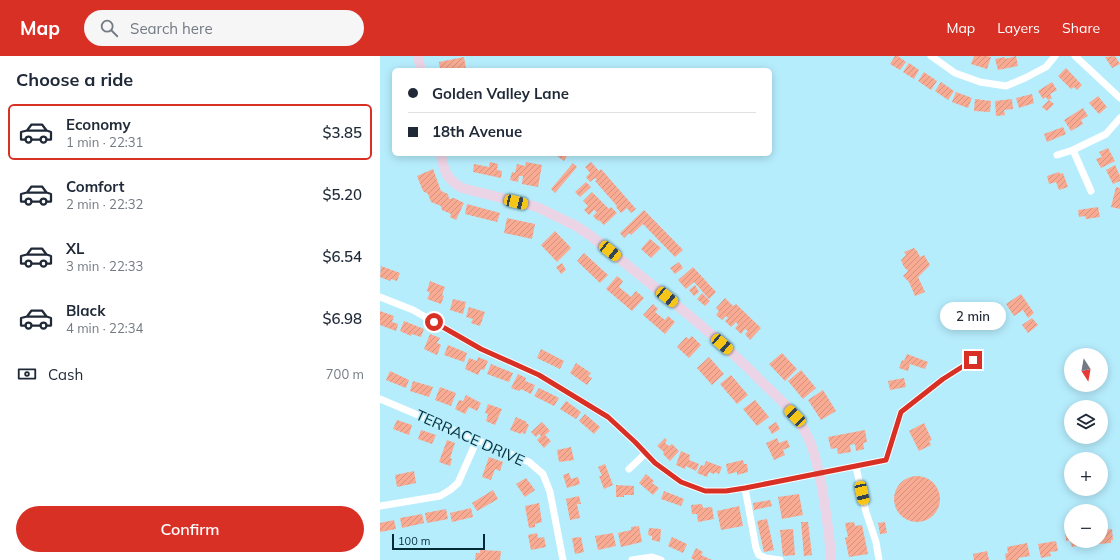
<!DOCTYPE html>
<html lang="en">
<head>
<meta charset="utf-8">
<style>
	body { margin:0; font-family:Mulish,sans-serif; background:#f6f6f7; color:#1f2937; height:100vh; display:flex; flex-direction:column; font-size:15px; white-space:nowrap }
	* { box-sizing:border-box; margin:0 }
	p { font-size:13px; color:#747a83 }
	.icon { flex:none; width:22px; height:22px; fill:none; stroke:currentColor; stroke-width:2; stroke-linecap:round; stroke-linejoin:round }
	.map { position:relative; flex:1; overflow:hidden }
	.drawer { display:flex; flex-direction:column; background:#fff; width:380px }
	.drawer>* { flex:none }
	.guide { position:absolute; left:12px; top:12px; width:380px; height:88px; border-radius:6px; box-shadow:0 2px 10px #0003; display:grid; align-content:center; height:88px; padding:0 16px; background:#fff }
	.needle { width:26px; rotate:169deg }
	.fabs { position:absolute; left:684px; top:292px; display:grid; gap:8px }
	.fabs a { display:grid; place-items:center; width:44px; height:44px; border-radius:50%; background:#fff; box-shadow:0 2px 10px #0003; font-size:20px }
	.scale { position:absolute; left:12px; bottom:10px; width:93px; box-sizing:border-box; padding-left:4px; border:2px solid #002a35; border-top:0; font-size:11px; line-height:14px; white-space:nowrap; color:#002a35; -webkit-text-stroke:3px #b6edfd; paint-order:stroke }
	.end { position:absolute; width:18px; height:18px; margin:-9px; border:5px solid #d93025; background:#fff; box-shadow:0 0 0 2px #fff }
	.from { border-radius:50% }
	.bubble { position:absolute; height:28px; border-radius:14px; background:#fff; box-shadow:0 2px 10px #0003; font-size:13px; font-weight:600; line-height:28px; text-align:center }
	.car { position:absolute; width:12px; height:24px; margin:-12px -6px; border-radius:5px; box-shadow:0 0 3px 1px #0007; background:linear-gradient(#f5c518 24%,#345 0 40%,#f5c518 0 76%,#345 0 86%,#f5c518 0) }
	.guide b { display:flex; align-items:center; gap:14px; height:38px; font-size:15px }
	.guide b+b { border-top:1px solid #e0e1e3 }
	.guide i { width:10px; height:10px; background:#1f2937 }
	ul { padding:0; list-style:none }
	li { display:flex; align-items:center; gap:12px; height:56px; margin:0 8px 6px; padding:0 8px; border:2px solid transparent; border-radius:6px }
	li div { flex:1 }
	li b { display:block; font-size:15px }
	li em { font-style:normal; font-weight:600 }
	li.on { border-color:#d93025 }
	li>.icon { width:36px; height:36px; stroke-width:1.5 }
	h2 { padding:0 16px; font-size:18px; line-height:48px }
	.pay { display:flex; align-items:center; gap:10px; height:44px; padding:0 16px; font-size:15px }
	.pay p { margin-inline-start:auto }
	.cta { display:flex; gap:8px; margin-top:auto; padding:8px 16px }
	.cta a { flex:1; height:46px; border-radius:24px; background:#d93025; color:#fff; font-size:16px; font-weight:600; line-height:46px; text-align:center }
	header { display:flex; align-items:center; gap:24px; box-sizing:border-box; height:56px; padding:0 20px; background:#d93025; color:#fff }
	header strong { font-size:19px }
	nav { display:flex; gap:22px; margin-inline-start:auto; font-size:14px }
	.search { width:280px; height:36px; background:#f6f6f7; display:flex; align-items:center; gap:10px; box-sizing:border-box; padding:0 14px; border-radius:22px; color:#747a83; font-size:15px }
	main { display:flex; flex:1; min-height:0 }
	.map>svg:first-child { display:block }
</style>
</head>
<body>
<header>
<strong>Map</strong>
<div class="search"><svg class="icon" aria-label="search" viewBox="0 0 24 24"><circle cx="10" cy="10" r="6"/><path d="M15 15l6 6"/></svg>Search here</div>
<nav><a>Map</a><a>Layers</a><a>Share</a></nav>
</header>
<main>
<section class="drawer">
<h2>Choose a ride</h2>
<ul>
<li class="on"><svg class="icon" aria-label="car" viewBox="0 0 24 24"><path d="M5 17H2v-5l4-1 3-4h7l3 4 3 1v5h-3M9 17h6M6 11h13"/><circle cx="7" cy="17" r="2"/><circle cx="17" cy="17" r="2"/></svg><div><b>Economy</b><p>1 min · 22:31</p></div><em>$3.85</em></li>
<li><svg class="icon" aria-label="car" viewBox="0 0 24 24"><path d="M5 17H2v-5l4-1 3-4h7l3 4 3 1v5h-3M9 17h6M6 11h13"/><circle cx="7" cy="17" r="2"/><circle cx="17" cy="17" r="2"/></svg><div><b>Comfort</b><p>2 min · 22:32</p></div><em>$5.20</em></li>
<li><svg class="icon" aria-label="car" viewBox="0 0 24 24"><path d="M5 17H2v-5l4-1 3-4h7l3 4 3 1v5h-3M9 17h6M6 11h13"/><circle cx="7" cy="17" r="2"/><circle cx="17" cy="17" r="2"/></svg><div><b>XL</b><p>3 min · 22:33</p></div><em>$6.54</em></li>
<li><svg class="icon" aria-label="car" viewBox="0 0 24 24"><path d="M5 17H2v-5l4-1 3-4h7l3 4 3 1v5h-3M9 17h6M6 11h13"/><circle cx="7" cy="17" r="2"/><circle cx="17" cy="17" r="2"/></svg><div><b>Black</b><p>4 min · 22:34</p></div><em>$6.98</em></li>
</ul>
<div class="pay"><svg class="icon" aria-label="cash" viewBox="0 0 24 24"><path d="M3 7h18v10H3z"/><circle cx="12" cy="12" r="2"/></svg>Cash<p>700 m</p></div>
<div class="cta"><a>Confirm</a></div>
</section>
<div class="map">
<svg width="740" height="504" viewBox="0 0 740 504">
	<defs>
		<pattern id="building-hatch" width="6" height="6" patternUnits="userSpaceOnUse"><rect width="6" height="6" fill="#f8aa92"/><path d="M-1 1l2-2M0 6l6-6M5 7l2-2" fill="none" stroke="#d3927e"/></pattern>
	</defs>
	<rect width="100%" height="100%" fill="#b6edfd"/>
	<g fill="url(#building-hatch)">
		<path d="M515,0H518L526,6L520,14L510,8Z"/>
		<path d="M594,0H607L611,1L607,13L591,8Z"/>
		<path d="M636,0L638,10L618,14L615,3L625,1V3Z"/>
		<path d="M735,0L740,8L732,12L725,1Z"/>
		<path d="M84,1L86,13L60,14L59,6Z"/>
		<path d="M529,7L539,14L534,23L523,16Z"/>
		<path d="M686,12L702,29L697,34L694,31L691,33L678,20Z"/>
		<path d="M544,16L557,25L551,34L538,25Z"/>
		<path d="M561,26L574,35L568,44L555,35Z"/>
		<path d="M672,26L677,34L670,38L672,42L668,44L666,41L663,43L658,35Z"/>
		<path d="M576,36L592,42L588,52L572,46Z"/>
		<path d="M652,38L654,47L639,52L636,42Z"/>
		<path d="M718,40L727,51L719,58L709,47Z"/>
		<path d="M595,43L611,45L610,56L594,55Z"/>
		<path d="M632,43L633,53L624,54L625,59L616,60L615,45Z"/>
		<path d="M669,44L674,48L667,55L662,51Z"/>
		<path d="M703,52L708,60L701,64L703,68L691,75L684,64Z"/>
		<path d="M683,71L686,78L667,86L664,78Z"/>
		<path d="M728,92L735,105L721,112L716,103L722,101L719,96Z"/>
		<path d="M174,98H188L184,105Z"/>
		<path d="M110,106L118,108L117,114L122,115L121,122L93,116L94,108L109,111Z"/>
		<path d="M146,106L162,109L158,131L142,128L143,120H139L138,126L130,124L132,116L135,117L137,108L145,110Z"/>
		<path d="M211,106L219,115L221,113L256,153L251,157L247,152L241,157L236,151L237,150L215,125L217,124L215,122L210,126L206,121L210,117L205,111Z"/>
		<path d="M193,107L197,111L175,137L171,133Z"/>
		<path d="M735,109L740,120V125L733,128L726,114Z"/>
		<path d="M53,113L61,135L68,138L69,143L74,142L84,147L76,164L70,161L71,158L62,154L61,150L51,146L48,138L43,135L37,120Z"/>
		<path d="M679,116L680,118L683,117L688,131L679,134L676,126L669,128L667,120Z"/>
		<path d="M206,126L211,131L200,141L195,136Z"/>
		<path d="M736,131L740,132V153L731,151Z"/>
		<path d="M212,136L229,153L231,151L237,157L224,169L219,164L218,165L213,160L217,156L214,154L209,159L204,154L208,150L203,145Z"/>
		<path d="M87,148L120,157L117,166L85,158Z"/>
		<path d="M718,151L720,161L706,163L705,160L699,161L698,154Z"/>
		<path d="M264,154L303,194L295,201L263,168L251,179L249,177L244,182L240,177Z"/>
		<path d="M127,162L155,168L152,183L124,177Z"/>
		<path d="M175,175L191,192L177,206L161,189Z"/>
		<path d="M270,183L281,192L271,202L261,193Z"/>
		<path d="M534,192L537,195L540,201L544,199L550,209L538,221L545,236L535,240L529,226L523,220L528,215L524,211L521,204L526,199L524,196Z"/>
		<path d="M204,197L228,219L220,227L197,205Z"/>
		<path d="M299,206L303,212L295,218L290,212Z"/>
		<path d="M182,207L186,214L181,218L176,211Z"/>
		<path d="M1,210L20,217L17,225L11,223L10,225L0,221Z"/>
		<path d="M313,211L336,236L329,243L314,226L306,233L298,224Z"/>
		<path d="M237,220L243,225L239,231L251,241L256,235L264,242L252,255L226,233Z"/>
		<path d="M50,225L65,231L62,239L64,240L61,248L47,243L50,237L47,235Z"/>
		<path d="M315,229L319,236L314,240L309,234Z"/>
		<path d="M322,237L330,245L325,250L317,243Z"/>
		<path d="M641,238L654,257L648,262L643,254L634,260L626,248Z"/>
		<path d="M345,242L353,250L356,248L381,272L370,284L365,278L368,275L365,273L361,278L355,272L358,269L356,266L351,271L345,265L348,262L346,260L342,264L336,259L339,255L336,252Z"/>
		<path d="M73,243L86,246L83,258L70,254Z"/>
		<path d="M273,248L278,253L275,256L285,264L288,260L295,266L285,278L263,259Z"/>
		<path d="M89,251L105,256L100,270L91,267L93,263L86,261Z"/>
		<path d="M0,255L14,260L12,266L18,268L16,275L0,269Z"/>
		<path d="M652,262L658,269L648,277L642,269Z"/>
		<path d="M24,265L44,273L41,281L32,278L31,280L20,275Z"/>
		<path d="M50,278L60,282L57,287L61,289L57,299L44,293Z"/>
		<path d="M312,280L321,289L309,302L297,291L306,281L309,283Z"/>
		<path d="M68,289L87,297L84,306L64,299Z"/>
		<path d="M161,293L184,305L180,313L157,302Z"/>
		<path d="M402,297L417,313L405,325L389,308Z"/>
		<path d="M527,298L548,306L545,313L530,308L528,315L519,312L522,304L524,305Z"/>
		<path d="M98,301L108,305L104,314L101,313L98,319L85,313L89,302L97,305Z"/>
		<path d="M329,301L344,318L332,329L317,312Z"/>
		<path d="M196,307L211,317L208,320L212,322L207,329L190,317Z"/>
		<path d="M111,308L133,317L129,326L107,318Z"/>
		<path d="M421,314L436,332L423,343L408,325Z"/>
		<path d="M10,315L29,324L26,332L6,324Z"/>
		<path d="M138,318L146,322L145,325L155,329L151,338L141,333L139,335L131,332Z"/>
		<path d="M351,319L368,339L357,348L340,328Z"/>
		<path d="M524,322L526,331L510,334L508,325Z"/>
		<path d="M33,325L53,331L49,341L30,335Z"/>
		<path d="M60,331L76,337L71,350L55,344Z"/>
		<path d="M159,332L179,342L174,350L154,340Z"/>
		<path d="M443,334L456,355L441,364L428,344Z"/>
		<path d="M86,339L101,347L97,355L89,351L85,358L75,353L79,344L83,345Z"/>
		<path d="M375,344L389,361L377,370L363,353Z"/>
		<path d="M186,345L201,356L196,363L180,353Z"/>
		<path d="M108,348L122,353L115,369L106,365L108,358L105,357Z"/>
		<path d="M205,358L220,371L214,378L199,365Z"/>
		<path d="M136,361L147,366L146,367L149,369L145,378L141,376V378L130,374Z"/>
		<path d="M17,364L32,369L29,379L13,373Z"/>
		<path d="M162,366L170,375L165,379L171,385L164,392L157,384L161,380L159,378L156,381L151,376Z"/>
		<path d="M396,366L400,373L392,378L388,371Z"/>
		<path d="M544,367L552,384L549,385L551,389L539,395L529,375Z"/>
		<path d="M41,374L56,379L52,388L38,383Z"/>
		<path d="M485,374L487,386L483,387L484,393L476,395L475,388L470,389L471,396L458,398L457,392L451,393L448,381Z"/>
		<path d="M285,382L287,384L285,387L289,390L292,388L299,395L290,405L283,398L284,396L277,390Z"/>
		<path d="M397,382L399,387L407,384L410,391L403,394L405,399L394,404L386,387Z"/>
		<path d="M67,384L75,387L70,402L72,403L70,410L59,406Z"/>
		<path d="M191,391L194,404L179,406L177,394Z"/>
		<path d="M301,395L310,399L309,404L319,408L316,415L306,410L305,413L296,409Z"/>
		<path d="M109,401L123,406L120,415L115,413L111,424L102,421Z"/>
		<path d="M363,404L364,408H367L368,416L357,419V416L348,418L346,408Z"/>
		<path d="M326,405L342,411L339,418L335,416L334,418L329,416L327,421L317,417L321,409L324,410Z"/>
		<path d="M225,408L233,429L224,433L219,420H222L218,411Z"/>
		<path d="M34,415L36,427L17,431L15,419Z"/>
		<path d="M189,417L191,423L198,421L200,428L187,432L183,419Z"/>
		<path d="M266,418L274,425L272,427L279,432L273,439L259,427Z"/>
		<circle cx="537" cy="443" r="23"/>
		<path d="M146,422L155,434L145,441L136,428Z"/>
		<path d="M236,429L254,430V439H244V441H236Z"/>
		<path d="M113,434L118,443L97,455L92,447Z"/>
		<path d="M284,435L304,443L301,450L281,443Z"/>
		<path d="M419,438L423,459L402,463L398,441Z"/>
		<path d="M199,440L201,448H197L200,462L190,464L186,443Z"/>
		<path d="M390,444L392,450L374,454L373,447Z"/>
		<path d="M159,447L162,466L155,468V471L149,472L145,450Z"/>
		<path d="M322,448L323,452L332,451L334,463L318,466L317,458H312L311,449Z"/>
		<path d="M359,450L363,470L341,474L337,455Z"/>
		<path d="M91,452L93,461L72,466L70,457Z"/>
		<path d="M66,453L68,463L47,467L45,457Z"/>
		<path d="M42,458L44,467L22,472L20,462Z"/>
		<path d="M387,463L394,494L384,496L377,465Z"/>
		<path d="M14,464L16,473L0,476V467Z"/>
		<path d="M421,466H428L432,499L424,500Z"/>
		<path d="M474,466L475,470L482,469L488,498L469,501L465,482L468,481L465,467Z"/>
		<path d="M505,466L507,477L500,478L498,467Z"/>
		<path d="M259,470L262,486L241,491L238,477L251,474V471Z"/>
		<path d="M269,472L281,473L280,486L272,484V480L268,479Z"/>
		<path d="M413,473L415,499L403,500L400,474Z"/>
		<path d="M732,473L733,484H731V487L718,488L717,485H721V474Z"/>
		<path d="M691,476V484L686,485L685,477Z"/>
		<path d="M157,477L158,482L164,481L166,491L151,494L148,479Z"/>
		<path d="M233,477L236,490L218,494L215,480Z"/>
		<path d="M201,481L204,496L195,498L192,482Z"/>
		<path d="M292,481L307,488L303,497L288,490Z"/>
		<path d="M676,485L678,495L670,496L671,500L661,502L658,488Z"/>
		<path d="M690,485H710L711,487L692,491Z"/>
		<path d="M647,487L650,500L638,502L639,504H626L625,498L628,497L627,491Z"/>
		<path d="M316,492L323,496L321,499L332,504H314L311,502Z"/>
		<path d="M100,494L121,495L120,504H95L96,497H100Z"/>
		<path d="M607,495L609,504H594L593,498Z"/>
	</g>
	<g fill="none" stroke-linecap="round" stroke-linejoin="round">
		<g stroke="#fff" stroke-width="7">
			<path d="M551,0L575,17L600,26L626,30L645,22L666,11L675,0"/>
			<path d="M695,0L740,42"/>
			<path d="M693,94L711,135"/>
			<path d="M677,99L693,94L726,78L740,62"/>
			<path d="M0,241L33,254L101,293L159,319L228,361L255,386L275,407L301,426L325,435H346L365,432L506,404L521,356L563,323L593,304"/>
			<path d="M0,343L149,406L163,418L170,436L183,504"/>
			<path d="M476,411L486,456L496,486L499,504"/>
			<path d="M249,413L266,397"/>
			<path d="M365,432L376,492L379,499L386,502L400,504"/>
			<path d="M0,450L60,440L70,434L78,427L97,384"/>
			<path d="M252,504L272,501L281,504"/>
		</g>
		<g stroke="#ebd4e5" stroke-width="10">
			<path d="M38,0L41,14"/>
			<path d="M61,98C64,115 66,123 82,132L157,151L196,170L211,180C269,227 330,273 383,327C397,341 414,355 423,372C434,390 438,412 442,432C446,456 450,480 451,504"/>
		</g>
	</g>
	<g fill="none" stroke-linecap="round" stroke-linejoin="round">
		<path stroke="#d93025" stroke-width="5" d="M54,266L101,293L159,319L228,361L255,386L275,407L301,426L325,435H346L365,432L506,404L521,356L563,323L593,304"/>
	</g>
	<g text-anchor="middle" stroke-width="3" stroke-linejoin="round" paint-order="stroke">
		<g font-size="15" fill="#002a35" stroke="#b6edfd">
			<text transform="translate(90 382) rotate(24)" y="5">TERRACE DRIVE</text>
		</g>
	</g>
</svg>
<div class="fabs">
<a><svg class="needle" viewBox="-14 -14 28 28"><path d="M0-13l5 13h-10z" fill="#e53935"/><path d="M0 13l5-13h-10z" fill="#747a83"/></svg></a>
<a><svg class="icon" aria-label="layers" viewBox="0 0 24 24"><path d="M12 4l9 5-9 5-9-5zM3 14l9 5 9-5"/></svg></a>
<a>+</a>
<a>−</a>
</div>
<div class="scale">100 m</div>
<i class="end from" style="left:54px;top:266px"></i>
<i class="end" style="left:593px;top:304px"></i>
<div class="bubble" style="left:560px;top:246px;width:66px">2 min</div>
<i class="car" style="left:136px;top:146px;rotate:103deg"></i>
<i class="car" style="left:230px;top:195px;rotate:129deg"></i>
<i class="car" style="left:287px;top:241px;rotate:129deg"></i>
<i class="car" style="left:342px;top:288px;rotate:131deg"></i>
<i class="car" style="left:415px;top:360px;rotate:316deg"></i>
<i class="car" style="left:482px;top:437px;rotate:167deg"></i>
<div class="guide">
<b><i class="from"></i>Golden Valley Lane</b>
<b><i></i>18th Avenue</b>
</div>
</div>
</main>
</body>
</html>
